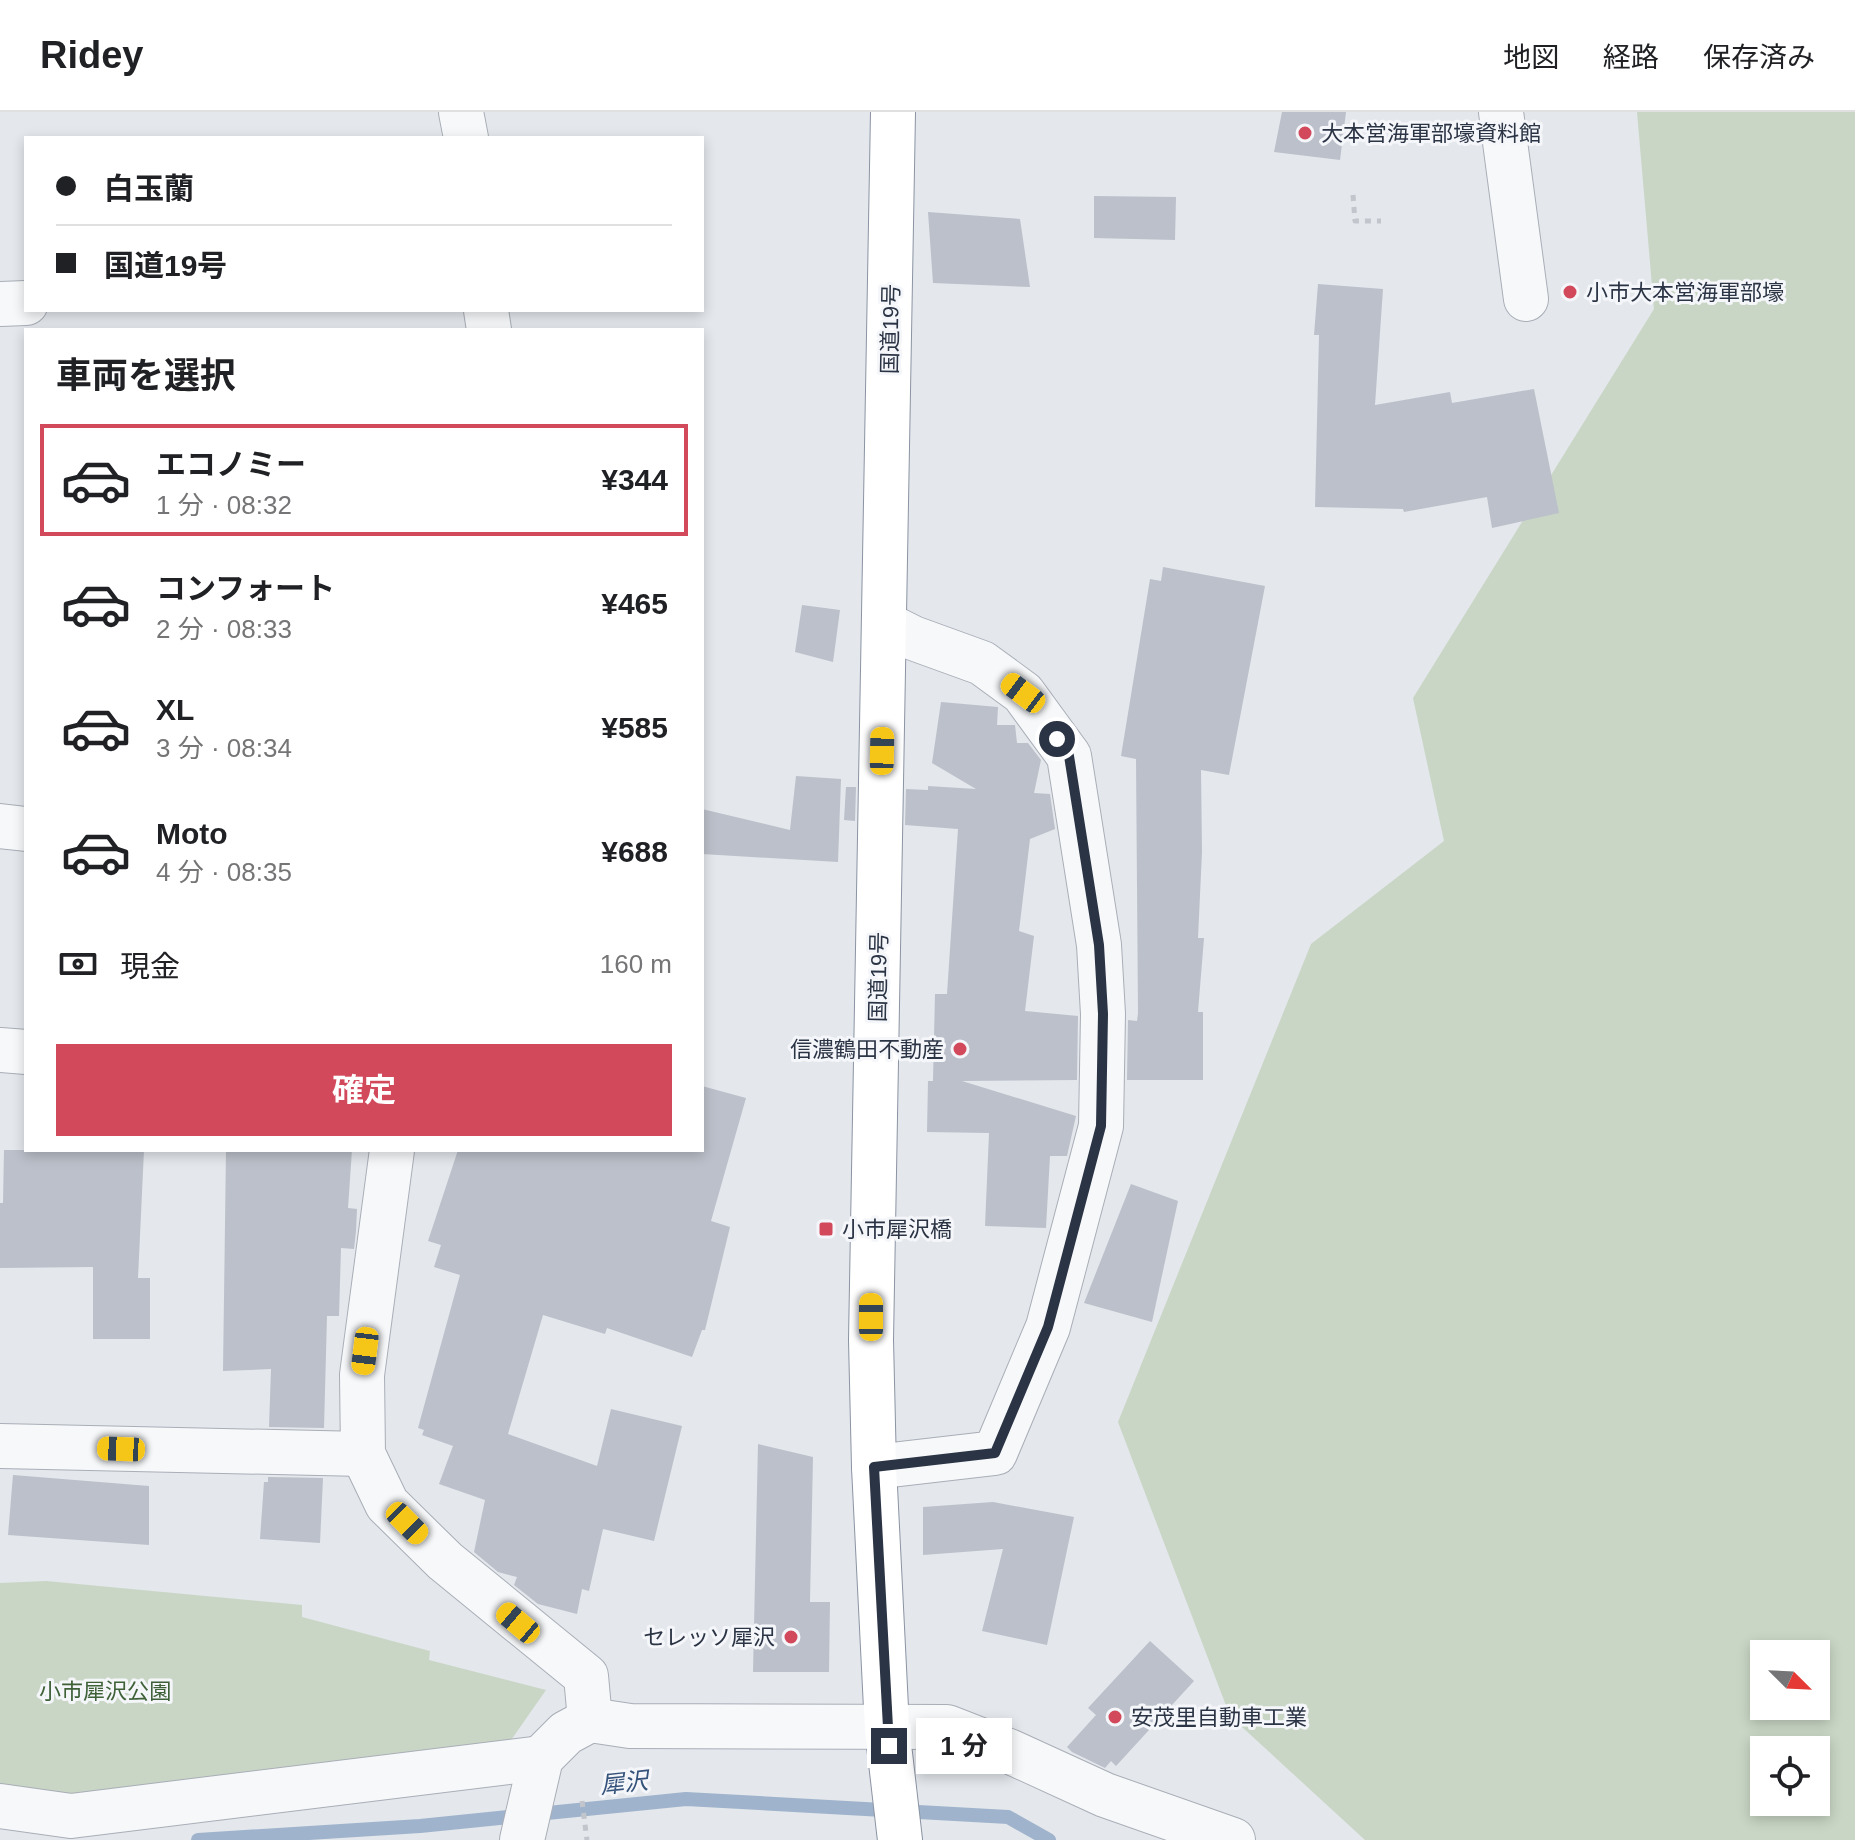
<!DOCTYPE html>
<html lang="ja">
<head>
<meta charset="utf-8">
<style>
	body { margin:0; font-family:Helvetica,"Noto Sans JP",sans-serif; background:#f2f2f2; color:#202124; height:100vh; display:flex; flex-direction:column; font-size:30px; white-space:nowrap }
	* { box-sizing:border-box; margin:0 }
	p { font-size:26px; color:#757577 }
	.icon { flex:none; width:44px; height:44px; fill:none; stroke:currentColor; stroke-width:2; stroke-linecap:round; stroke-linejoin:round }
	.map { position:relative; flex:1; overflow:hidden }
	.side { position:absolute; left:24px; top:216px; width:680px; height:824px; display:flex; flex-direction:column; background:#fff; border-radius:0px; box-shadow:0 4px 12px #0003 }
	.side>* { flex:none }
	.guide { position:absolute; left:24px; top:24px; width:680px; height:176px; border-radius:0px; box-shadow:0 4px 12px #0003; display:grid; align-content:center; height:176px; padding:0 32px; background:#fff }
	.needle { width:52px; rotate:114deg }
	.controls { position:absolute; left:1750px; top:1528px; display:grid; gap:16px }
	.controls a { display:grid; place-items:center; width:80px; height:80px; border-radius:0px; background:#fff; box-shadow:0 4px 12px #0003; font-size:40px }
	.end { position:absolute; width:36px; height:36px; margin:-18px; border:10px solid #2b3445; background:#fff; box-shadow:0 0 0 4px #fff }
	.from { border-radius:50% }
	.bubble { position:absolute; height:56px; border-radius:0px; background:#fff; box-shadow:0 4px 12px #0003; font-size:26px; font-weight:700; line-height:56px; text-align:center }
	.car { position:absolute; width:24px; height:48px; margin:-24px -12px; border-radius:10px; box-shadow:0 0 6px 2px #0007; background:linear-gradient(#f5c518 24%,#345 0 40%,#f5c518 0 76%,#345 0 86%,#f5c518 0) }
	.guide b { display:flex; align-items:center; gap:28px; height:76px; font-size:30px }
	.guide b+b { border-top:2px solid #e0e0e0 }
	.guide i { width:20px; height:20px; background:#202124 }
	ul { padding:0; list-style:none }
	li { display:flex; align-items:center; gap:24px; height:112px; margin:0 16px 12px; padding:0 16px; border:4px solid transparent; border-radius:0px }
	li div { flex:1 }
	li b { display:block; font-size:30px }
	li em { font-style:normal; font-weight:700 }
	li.current { border-color:#d1495b }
	li>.icon { width:72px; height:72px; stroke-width:1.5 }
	h2 { padding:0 32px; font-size:36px; line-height:96px }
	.pay { display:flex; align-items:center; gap:20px; height:88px; padding:0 32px; font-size:30px }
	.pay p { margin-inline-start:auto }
	.button { display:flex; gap:16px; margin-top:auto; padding:16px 32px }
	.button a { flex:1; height:92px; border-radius:0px; background:#d1495b; color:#fff; font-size:32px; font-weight:700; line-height:92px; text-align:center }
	header { display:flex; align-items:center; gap:48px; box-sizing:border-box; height:112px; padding:0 40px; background:#fff; border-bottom:2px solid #e0e0e0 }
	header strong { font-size:38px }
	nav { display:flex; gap:44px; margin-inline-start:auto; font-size:28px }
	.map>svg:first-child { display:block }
</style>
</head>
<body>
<header>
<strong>Ridey</strong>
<nav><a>地図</a><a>経路</a><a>保存済み</a></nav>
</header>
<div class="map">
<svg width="1855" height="1728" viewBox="0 0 1855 1728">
	<rect width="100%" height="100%" fill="#e4e7ec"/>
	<g fill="#c9d6c5" fill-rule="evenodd">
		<path d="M1637,0H1855V1728H1365L1230,1604L1118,1310L1311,832L1444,729L1413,586L1654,197ZM1764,1542H1816V1594H1764ZM1764,1638H1816V1690H1764Z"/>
		<path d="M46,1469L302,1493V1505L430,1539L429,1548L546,1578L507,1634L80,1686L0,1676V1471Z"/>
	</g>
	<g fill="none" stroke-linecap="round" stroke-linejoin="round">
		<path stroke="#9fb4cc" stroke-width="14" d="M198,1728L420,1714L686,1687L1008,1705L1049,1728"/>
	</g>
	<g fill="#bbc0ca">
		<path d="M1282,0H1346L1340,48L1274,40Z"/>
		<path d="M1094,84L1176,85L1175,128L1094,126Z"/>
		<path d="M928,100L1020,107L1030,175L933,171Z"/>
		<path d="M1318,172L1383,177L1375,293L1450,280L1452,291L1534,277L1559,401L1492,416L1487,385L1404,400L1403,397L1315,395L1319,223H1314Z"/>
		<path d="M1163,455L1265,474L1229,663L1201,658L1202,740L1198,826H1204L1198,900H1203V968H1127L1128,908L1137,909L1138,901L1136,647L1121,644L1150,467L1161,469Z"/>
		<path d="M802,493L840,498L833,550L795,540Z"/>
		<path d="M941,590L998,595L997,613H1015L1017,631H1028L1041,648L1034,681L1050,682L1055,717L1030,727L1019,819L1034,824L1025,899L1078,904L1077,968L962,969L1076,1004L1067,1044H1050L1046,1116L985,1114L989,1021L927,1020L928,969H933L935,882H947L958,717L905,713L906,677L928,678V674L976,677L932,651Z"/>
		<path d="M796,664L841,667L838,750L702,742V697L790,718Z"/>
		<path d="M846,675H856L855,709L844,708Z"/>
		<path d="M702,974L746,986L711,1109L730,1115L705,1218H702L692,1245L607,1216L605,1222L543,1203L508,1322L597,1354L611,1297L682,1314L654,1429L603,1417L589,1479L582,1477L577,1502L538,1492L514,1473L517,1465L498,1460L474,1440L485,1388L439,1372L453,1334L422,1323L424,1318L418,1316L460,1163L434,1155L441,1133L428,1129L458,1038H702Z"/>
		<path d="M4,1038H144L138,1166H150V1227H93V1155L0,1156V1091H3Z"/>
		<path d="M226,1038H352L348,1096L357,1097L356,1119L354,1137L341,1136L339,1204H327L324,1316L269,1315L271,1257L223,1259Z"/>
		<path d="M1131,1072L1178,1089L1152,1210L1084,1191Z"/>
		<path d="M758,1332L813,1345L810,1490H830L829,1560H753Z"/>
		<path d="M13,1363L149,1374V1433L8,1423Z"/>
		<path d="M268,1365L323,1366L320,1431L260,1427L264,1370H268Z"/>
		<path d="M993,1390L1074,1405L1047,1533L982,1519L1003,1437L923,1443V1395Z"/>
		<path d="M1150,1529L1194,1569L1116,1654L1111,1649L1105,1656L1072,1640L1067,1635L1096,1603L1088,1596Z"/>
	</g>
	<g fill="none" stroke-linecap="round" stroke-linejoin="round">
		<g stroke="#a9aeb7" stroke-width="46">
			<g id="minor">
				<path d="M461,0L466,26"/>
				<path d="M1501,0L1526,187"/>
				<path d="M0,192L26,191"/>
				<path d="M486,198L489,218"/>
				<path d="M0,714L26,717"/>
				<path d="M0,938L26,940"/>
				<path d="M392,1038L362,1263L363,1342L387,1392L445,1449L586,1564L590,1608"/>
				<path d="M0,1334L363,1342"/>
				<path d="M874,1355L995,1341L1048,1215L1101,1014L1103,902L1099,833L1069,644L1023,581L982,551L913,526L885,512"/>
				<path d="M0,1694L71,1704L541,1646"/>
				<path d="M522,1728L541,1646L566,1621L590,1608L630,1614L947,1615L1011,1640L1105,1683L1233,1728"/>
			</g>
		</g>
		<g stroke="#8b94a3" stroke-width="46">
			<path id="highway" d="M893,0L871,1228L874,1355L887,1616L900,1728"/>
		</g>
		<g stroke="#c2c5cb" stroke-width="5" stroke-dasharray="6 6" stroke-linecap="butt">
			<path d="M1353,83L1355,109H1381"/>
			<path d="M582,1689L587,1728"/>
		</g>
		<use href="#minor" stroke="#f7f8fa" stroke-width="44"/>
		<use href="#highway" stroke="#fff" stroke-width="44"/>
	</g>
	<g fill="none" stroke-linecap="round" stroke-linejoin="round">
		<path stroke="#2b3445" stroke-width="10" d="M889,1634L874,1355L995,1341L1048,1215L1101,1014L1103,902L1099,833L1069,644L1057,627"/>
	</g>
	<g fill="#d1495b" stroke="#f4f6f9" stroke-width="3">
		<circle cx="1305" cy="21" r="8"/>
		<circle cx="1570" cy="180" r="8"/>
		<circle cx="960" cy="937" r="8"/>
		<rect x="818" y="1109" width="16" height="16" rx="4"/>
		<circle cx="791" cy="1525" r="8"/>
		<circle cx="1115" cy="1605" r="8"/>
	</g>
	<g text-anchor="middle" stroke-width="6" stroke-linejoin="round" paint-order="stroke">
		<g font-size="22" fill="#2b3445" stroke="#f4f6f9" text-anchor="start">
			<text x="1321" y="29">大本営海軍部壕資料館</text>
			<text x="1586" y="188">小市大本営海軍部壕</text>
			<text x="944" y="945" text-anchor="end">信濃鶴田不動産</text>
			<text x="842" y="1125">小市犀沢橋</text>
			<text x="775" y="1533" text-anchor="end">セレッソ犀沢</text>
			<text x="1131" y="1613">安茂里自動車工業</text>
		</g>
		<g font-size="22" fill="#2b3445" stroke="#f4f6f9">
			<text transform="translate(890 217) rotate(-89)" y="8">国道19号</text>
			<text transform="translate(878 865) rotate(-89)" y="8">国道19号</text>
		</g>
		<g font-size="22" fill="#3f6138" stroke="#f4f6f9">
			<text x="105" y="1587">小市犀沢公園</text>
		</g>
		<g font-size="24" font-style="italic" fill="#34527a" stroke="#f4f6f9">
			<text transform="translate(624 1671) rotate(-6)" y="8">犀沢</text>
		</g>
	</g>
</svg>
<div class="controls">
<a><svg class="needle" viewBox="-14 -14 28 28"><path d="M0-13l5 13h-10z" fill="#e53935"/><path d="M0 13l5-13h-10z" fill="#757577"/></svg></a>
<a><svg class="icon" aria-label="locate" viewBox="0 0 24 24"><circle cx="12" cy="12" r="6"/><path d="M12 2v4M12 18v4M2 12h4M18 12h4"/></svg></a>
</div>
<i class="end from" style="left:1057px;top:627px"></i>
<i class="end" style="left:889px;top:1634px"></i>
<div class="bubble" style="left:916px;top:1606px;width:96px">1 分</div>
<i class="car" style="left:1023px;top:581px;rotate:307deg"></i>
<i class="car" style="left:882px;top:639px;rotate:1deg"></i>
<i class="car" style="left:871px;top:1205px;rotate:0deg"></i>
<i class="car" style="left:365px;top:1239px;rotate:187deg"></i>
<i class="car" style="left:121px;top:1337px;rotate:272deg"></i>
<i class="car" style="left:407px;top:1411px;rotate:135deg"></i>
<i class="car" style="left:518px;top:1511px;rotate:310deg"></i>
<div class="guide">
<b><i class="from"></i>白玉蘭</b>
<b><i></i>国道19号</b>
</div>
<section class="side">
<h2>車両を選択</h2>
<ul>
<li class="current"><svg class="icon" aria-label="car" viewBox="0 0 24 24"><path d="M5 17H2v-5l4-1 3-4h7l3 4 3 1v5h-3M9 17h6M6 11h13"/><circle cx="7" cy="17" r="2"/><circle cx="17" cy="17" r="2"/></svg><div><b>エコノミー</b><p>1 分 · 08:32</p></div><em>¥344</em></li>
<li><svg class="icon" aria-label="car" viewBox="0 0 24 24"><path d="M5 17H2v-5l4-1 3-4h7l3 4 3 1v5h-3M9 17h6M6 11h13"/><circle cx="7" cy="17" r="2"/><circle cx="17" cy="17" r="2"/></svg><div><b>コンフォート</b><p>2 分 · 08:33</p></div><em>¥465</em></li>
<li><svg class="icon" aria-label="car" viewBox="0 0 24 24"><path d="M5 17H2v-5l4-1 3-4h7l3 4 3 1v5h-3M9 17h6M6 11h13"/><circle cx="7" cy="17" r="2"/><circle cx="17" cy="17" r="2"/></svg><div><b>XL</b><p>3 分 · 08:34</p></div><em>¥585</em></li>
<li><svg class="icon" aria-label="car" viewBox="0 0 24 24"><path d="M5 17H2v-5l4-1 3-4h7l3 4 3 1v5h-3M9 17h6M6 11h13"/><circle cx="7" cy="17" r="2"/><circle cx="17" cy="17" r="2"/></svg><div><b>Moto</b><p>4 分 · 08:35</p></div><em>¥688</em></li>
</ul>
<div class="pay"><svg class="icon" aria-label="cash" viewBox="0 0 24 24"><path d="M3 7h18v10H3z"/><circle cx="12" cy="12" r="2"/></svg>現金<p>160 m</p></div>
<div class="button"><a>確定</a></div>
</section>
</div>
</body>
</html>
